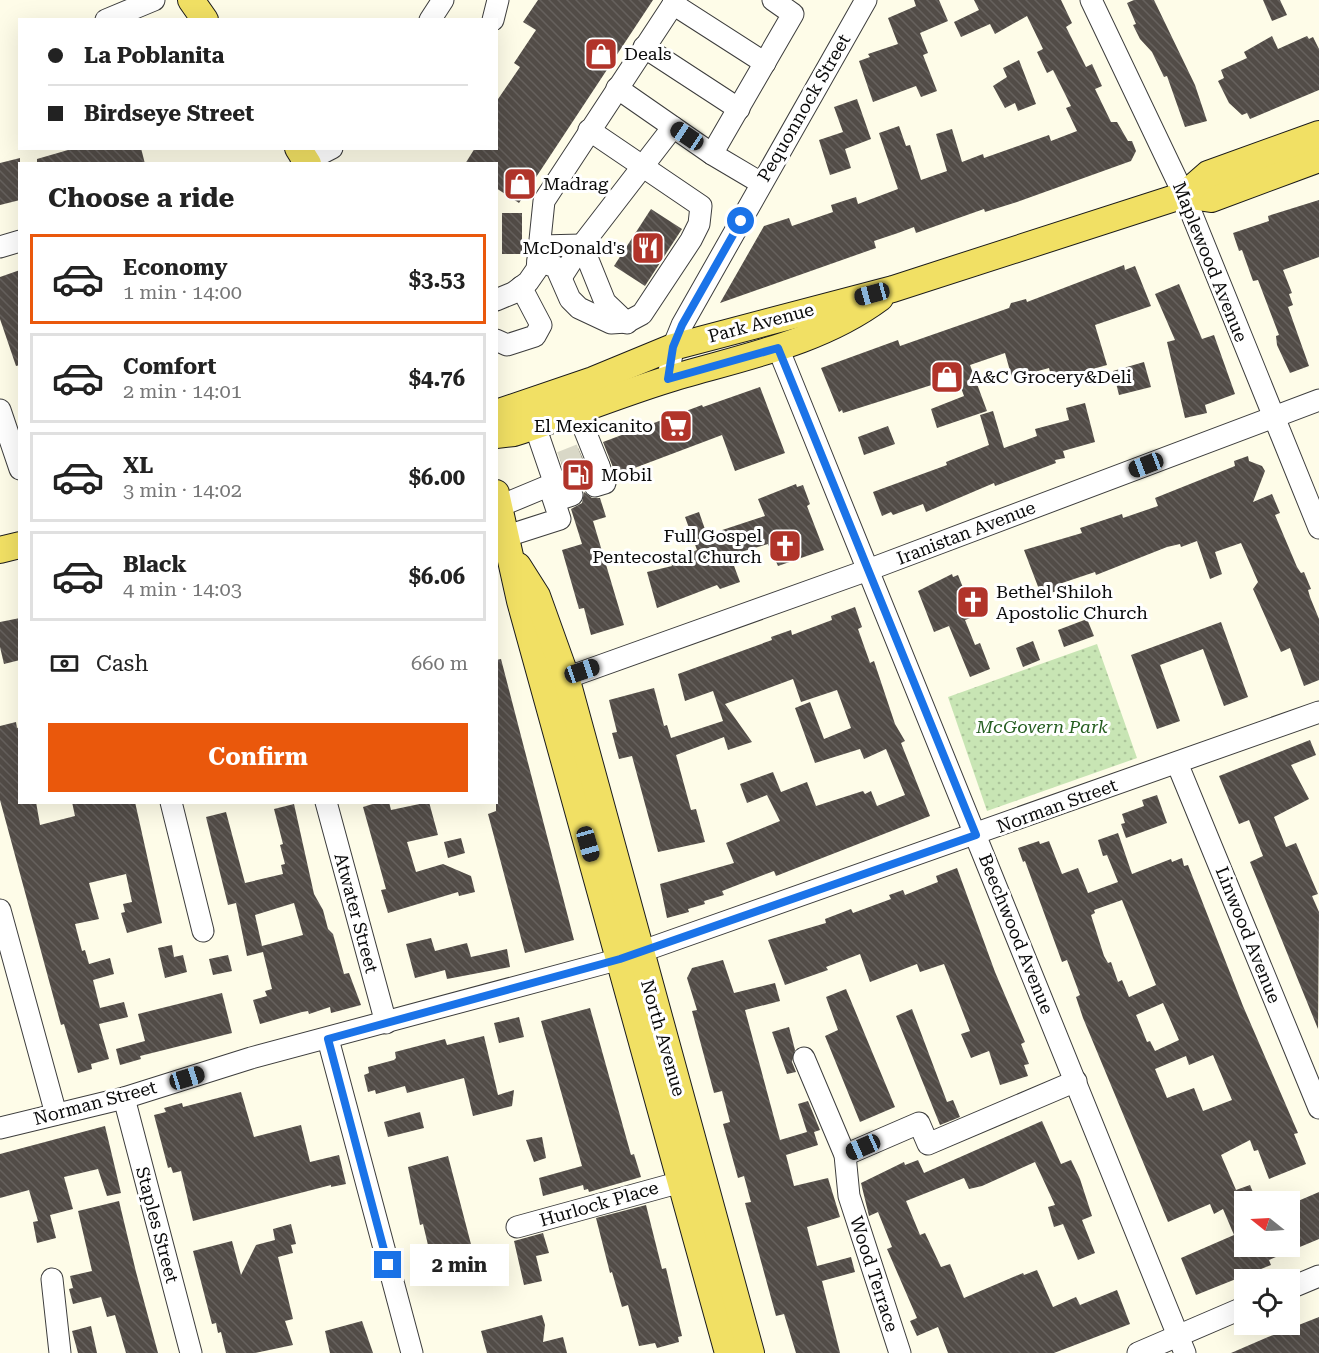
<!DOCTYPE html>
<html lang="en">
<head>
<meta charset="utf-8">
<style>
	body { margin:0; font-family:"Roboto Serif",serif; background:#f2f2f2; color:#222; height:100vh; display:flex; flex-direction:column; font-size:22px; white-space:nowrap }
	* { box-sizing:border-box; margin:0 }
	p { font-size:20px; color:#767676 }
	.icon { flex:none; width:33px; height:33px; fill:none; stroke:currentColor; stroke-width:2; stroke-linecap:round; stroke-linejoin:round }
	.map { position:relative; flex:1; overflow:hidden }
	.side { position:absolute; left:18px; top:162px; width:480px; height:642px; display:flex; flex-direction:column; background:#fff; border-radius:0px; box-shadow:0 6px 24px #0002 }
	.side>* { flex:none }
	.hud { position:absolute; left:18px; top:18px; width:480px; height:132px; border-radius:0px; box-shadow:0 6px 24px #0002; display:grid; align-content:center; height:132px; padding:0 30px; background:#fff }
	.needle { width:39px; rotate:288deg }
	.fabs { position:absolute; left:1234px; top:1191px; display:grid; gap:12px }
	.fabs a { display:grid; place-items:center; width:66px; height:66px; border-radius:0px; background:#fff; box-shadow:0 6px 24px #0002; font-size:30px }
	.end { position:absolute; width:27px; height:27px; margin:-14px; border:8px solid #1a73e8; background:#fff; box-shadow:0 0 0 3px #fff }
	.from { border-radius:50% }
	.bubble { position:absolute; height:42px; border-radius:0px; background:#fff; box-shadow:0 6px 24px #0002; font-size:20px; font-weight:700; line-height:42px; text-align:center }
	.car { position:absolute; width:18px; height:36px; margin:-18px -9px; border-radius:8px; box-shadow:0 0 4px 2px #0007; background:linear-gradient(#222 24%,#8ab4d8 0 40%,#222 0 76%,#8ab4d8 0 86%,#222 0) }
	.hud b { display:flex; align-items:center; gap:21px; height:57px; font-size:22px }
	.hud b+b { border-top:2px solid #e0e0e0 }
	.hud i { width:15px; height:15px; background:#222 }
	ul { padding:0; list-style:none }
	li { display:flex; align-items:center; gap:18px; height:90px; margin:0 12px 9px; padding:0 18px; border:3px solid #e0e0e0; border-radius:0px }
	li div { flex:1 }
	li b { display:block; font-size:22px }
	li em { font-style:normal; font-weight:700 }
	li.selected { border-color:#ea580c }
	li>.icon { width:54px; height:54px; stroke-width:1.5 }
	h2 { padding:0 30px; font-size:27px; line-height:72px }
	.pay { display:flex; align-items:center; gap:15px; height:66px; padding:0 30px; font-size:22px }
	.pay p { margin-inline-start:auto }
	.primary-button { display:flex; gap:12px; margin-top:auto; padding:12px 30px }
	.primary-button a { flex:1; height:69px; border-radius:0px; background:#ea580c; color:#fff; font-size:24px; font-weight:700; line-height:69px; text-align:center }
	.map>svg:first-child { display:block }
</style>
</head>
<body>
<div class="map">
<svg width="1319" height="1353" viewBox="0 0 1319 1353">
	<defs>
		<pattern id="green-dots" width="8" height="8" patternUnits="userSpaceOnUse" patternTransform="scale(1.5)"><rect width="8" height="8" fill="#c8e5b4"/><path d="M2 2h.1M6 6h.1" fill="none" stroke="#aac399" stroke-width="1.8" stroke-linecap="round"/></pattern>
		<pattern id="building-back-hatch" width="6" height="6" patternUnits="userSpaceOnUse" patternTransform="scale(1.5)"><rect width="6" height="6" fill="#524c47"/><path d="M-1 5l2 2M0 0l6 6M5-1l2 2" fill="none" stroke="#66615d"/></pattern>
	</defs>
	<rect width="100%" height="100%" fill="#fefce8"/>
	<path fill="url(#green-dots)" d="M1097,644L1137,758L987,811L948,697Z"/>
	<g fill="url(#building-back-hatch)" fill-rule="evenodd">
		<path d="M538,0H653L519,203L496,188V164H465L475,148H496V102L520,67L514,63L536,30L523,22Z"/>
		<path d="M914,0H939L948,21L920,33L928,53L923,55L937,91L921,97L916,86L873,102L859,61L870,57L868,54L898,44L888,18L916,6Z"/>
		<path d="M974,0H1061L1072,23L1066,27L1086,67L1092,64L1102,86L1095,89L1111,122H1117L1128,141H1132L1136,151L1131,161L1017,202L985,212L984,209L916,233L914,227L898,233L874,241L876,248L720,303L764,226L789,218L792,226L833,212L831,205L856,197L858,204L898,189L879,133L899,126L906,146L910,145L921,180L947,171L936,134L952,129L962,162L983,154L984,158L1049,135L1051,141L1077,131L1066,108L1071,106L1053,70L1047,73L1037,52L1043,49L1027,16L995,34L990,24L961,37L954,22L979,10Z"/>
		<path d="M1134,0H1154L1195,85L1207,121L1185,127L1167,76L1164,77L1152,52L1140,39L1133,25L1136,24L1127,3Z"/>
		<path d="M1263,0H1280L1287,15L1272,21Z"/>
		<path d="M1272,36L1278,49L1307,36L1309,39L1313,37L1319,49V90L1250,119L1247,113L1242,115L1229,103L1218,81L1224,78L1221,70L1247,58L1244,52Z"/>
		<path d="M1019,60L1036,104L1018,111L1015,103L1005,108L993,86L1007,77L1003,68Z"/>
		<path d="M857,99L871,139L845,149L851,168L830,175L819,140L843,132L834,107Z"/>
		<path d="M75,148H141L145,164H37V159Z"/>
		<path d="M20,158V200L0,205V163Z"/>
		<path d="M1319,200V257L1283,270L1292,293L1289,294L1293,305L1288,307L1309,366L1290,373L1277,345L1276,336L1279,335L1258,280L1253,281L1242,250L1239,251L1233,233L1269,221L1268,216Z"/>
		<path d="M651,209L682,229L645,286L614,266Z"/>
		<rect x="502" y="213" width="20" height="41"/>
		<path d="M1124,265L1125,270L1135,266L1151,306L1095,325L1107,365L1071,375L1072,379L1053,384L1049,368L1012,378L1005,353L970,365L987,411L937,428L931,409L964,396L957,377L843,413L842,410L839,412L821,368L898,340L900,346L1009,308L1011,303L1026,299L1027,302Z"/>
		<path d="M20,270V365L16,366L0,319V277Z"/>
		<path d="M1179,284L1202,339L1214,335L1235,394L1205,405L1207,413L1185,418L1167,342L1175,340L1155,294Z"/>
		<path d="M1144,362L1151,387L1119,395L1113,371Z"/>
		<path d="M760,387L785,453L735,471L722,435L616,475L603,442L702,405L703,407Z"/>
		<path d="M1085,403L1095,442L1063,451L1065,458L1055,460L1056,463L995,486L994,483L926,512L923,504L893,515L891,512L882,516L873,492L947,465L946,462L989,445L980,415L993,411L1004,448L1037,436L1035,429L1069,420L1066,408Z"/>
		<path d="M888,426L895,444L864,455L858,437Z"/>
		<path d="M578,448L583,459L576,469L577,475L584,481L583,489L573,483L571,476L563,469L559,455Z"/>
		<path d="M1248,456L1249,461L1262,466L1265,471L1253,502L1272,494L1280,513L1275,515L1297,567L1301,573L1304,572L1311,589L1308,590L1310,597L1319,619V680L1304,686L1290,648L1281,652L1253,589L1258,582L1241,543L1215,552L1222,574L1210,579L1197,541L1181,547L1180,544L1167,547L1096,575L1095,572L1062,583L1063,588L1042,597L1024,550L1082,533L1080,528L1122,514L1123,518L1158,506L1155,498L1235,466L1234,461Z"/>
		<path d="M796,484L797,487L803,485L810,504L807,506L824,550L778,566L768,544L730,555L740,582L720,589L717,585L657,608L647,572L672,566L670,560L697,550L685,517L699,512L707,535L765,516L758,499Z"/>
		<path d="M584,492L592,498H600L606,517L593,521L624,625L591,635L584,608L579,609L562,550L582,544L571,509L582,503Z"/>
		<path d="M952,574L953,577L958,575L964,590L969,592L967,600L973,617L965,620L975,645L980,643L990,669L970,677L949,626L934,632L918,591Z"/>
		<path d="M855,607L862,627L858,629L870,663L874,661L895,724L905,741L901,743L930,816L776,876L774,871L722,891L724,895L704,901L705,904L688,909L689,912L667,918L660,884L734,863L726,843L780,821L767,795L747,803L740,784L773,772L781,792L807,782L816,806L863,791L865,794L871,791L877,806L905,795L886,749L864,759L860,749L815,763L795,708L810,702L824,739L851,728L837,690L801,702L793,679L725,704L752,742L728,750L724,737L676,755L691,810L696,809L705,842L658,852L632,756L619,759L612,733L617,732L609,700L654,688L664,726L667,725L671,738L723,721L713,691L685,701L678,674L772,640L771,637L791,630L792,635L832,620L831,616Z"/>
		<path d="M20,618V660L4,664L0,647V622Z"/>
		<path d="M1087,619L1094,636L1064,647L1058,630Z"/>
		<path d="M1221,622L1248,697L1224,706L1203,649L1160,665L1180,721L1157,729L1131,655Z"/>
		<path d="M1033,641L1040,660L1023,667L1016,648Z"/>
		<path d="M501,659L574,940L525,953L488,814L496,811V660Z"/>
		<path d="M16,722L17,728L20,727V802H36L40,825L75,816L72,802H135L162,923L127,933L121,913L125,912L123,904L132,902L126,874L89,883L99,919L75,924L82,951L85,950L89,964L110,958L114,974L93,980L100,1008L124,1002L128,1017L99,1024L109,1059L91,1064L92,1069L78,1073L64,1024L61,1025L0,800V726Z"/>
		<path d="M1310,740L1316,755L1291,765L1309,799L1274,817L1286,847L1296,843L1318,894L1312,896L1319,912L1318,1029L1250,862L1263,856L1249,820L1239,824L1219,776Z"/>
		<path d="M1157,795L1167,823L1126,838L1121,824L1125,823L1122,814L1144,806L1142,800Z"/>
		<path d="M379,802H389L391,810L429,802L438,835L407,842L416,872L443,864L471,876L475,892L459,896L458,892L388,913L381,890L386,889L363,807Z"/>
		<path d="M294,804L314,894L323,910L328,929L333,934L344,974L349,973L361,1005L331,1013L330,1007L309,1014L308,1011L302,1012L260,1024L253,1000L267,996L265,991L272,989L263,952L247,956L236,903L228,905L206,817L226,812L245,883L283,874L281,865L285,864L280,845L283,844L274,809ZM294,903L303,935L262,946L255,915Z"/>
		<path d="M1118,833L1132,874L1171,859L1172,862L1182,858L1184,866L1188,865L1243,1006L1298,1133L1294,1134L1306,1164L1269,1179L1258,1150L1254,1151L1250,1140L1221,1155L1236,1190L1250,1185L1257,1202H1245V1246H1290V1209L1300,1206L1298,1201L1319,1192V1239L1269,1260L1271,1265L1196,1295L1181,1258L1234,1235L1223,1209L1214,1214L1210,1204L1168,1222L1083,1018L1076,997L1080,995L1067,960L1062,962L1025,861L1023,862L1018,848L1039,841L1040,844L1049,841L1062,874L1078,868L1088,893L1118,882L1107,855L1103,856L1098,840ZM1122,900L1156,985L1129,997L1122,980L1118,982L1111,962L1108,963L1104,956L1091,915L1095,913L1094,910ZM1163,1003L1179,1040L1155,1051L1150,1041L1147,1042L1136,1015ZM1213,1055L1232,1100L1203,1111L1194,1088L1167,1098L1155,1069L1186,1056L1189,1065Z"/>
		<path d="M461,838L465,853L448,858L444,842Z"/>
		<path d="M957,868L995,972L1025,1042L1021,1044L1029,1064L1024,1065L1028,1076L1000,1085L989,1051L971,1058L961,1034L970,1031L944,964L920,972L917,964L870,982L860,954L826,967L828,970L785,985L768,940L826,923L825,919L851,909L853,913L891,899L889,895L903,890L905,895L938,882L936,876Z"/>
		<path d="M431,938L435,951L467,943L471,957L507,949L510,967L447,979L445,970L415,978L406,944Z"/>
		<path d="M172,945L174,957L183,955L187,972L165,978L158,948Z"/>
		<path d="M228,955L232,971L213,975L209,959Z"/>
		<path d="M723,960L734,993L775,983L780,1001L745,1010L780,1140L807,1132L798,1104L808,1101L820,1130L814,1132L818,1145L786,1155L794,1186L828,1178L840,1217L807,1227L817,1266L851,1257L855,1272L822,1281L840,1353H796L784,1314L776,1316L745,1203L751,1202L744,1176L738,1178L723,1124L730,1122L722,1091L714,1093L692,1011L697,1010L687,978L692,968Z"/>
		<path d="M846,989L895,1107L860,1122L825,1036L838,1030L826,997Z"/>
		<path d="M222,993L232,1033L140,1056L141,1059L120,1065L116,1049L145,1041L138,1014Z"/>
		<path d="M590,1008L631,1155L634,1154L641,1177L589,1192L588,1189L584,1190L583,1185L543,1196L539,1178L582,1166L541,1021Z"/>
		<path d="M912,1009L947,1102L953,1100L960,1117L940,1125L896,1016Z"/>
		<path d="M519,1017L524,1037L499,1043L494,1023Z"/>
		<path d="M789,1027L795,1050L792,1062L796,1072L787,1074L772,1032Z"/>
		<path d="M484,1036L498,1095L514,1090L512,1106L473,1116L464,1078L407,1093L405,1086L376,1094L375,1090L368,1092L364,1075L369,1073L368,1067L394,1060L396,1058L395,1052L445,1039L447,1045Z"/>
		<path d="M241,1092L254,1137L301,1125L310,1162L339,1155L346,1184L331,1187V1185L193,1221L181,1171L173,1173L171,1167L168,1168L154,1115L166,1112L164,1108L182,1103L183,1107Z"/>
		<path d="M420,1112L424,1128L388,1137L384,1122Z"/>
		<path d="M1042,1121L1061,1164L1071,1160L1080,1179L1092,1216L1082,1220L1095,1253L1078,1260L1063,1224L1054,1227L1048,1207L1055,1205L1035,1162L982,1186L969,1189L964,1178L906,1201L920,1235L925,1233L941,1267L950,1264L964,1298L1023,1273L1024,1275L1037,1270L1053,1307L1076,1297L1080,1305L1117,1290L1130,1324L1054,1353H948L938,1327L917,1336L910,1321L917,1318L887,1249L892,1247L878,1212L869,1216L861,1183L904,1162L905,1165L918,1160L924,1173Z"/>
		<path d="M105,1126L121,1193L107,1196L98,1169L64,1177L73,1209L50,1215L56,1238L37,1243L33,1222L38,1221L29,1190L0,1198V1154Z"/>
		<path d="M542,1137L546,1158L534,1162L526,1140Z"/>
		<path d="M448,1156L473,1252L432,1262L423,1224L420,1225L408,1167Z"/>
		<path d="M119,1201L136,1272L158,1353H126L115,1315L107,1317L101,1297L73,1304L69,1289L73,1288L70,1276L92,1271L78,1211Z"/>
		<path d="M646,1205L662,1269L666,1268L682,1336L678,1337L679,1342L657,1348L655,1343L639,1346L628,1305L622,1307L612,1272L610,1273L596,1218Z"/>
		<path d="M291,1224L296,1244L291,1245L293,1253L278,1257L293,1319L285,1321L293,1345L255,1353H226L221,1332L218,1333L216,1323L212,1324L193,1251L232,1241L241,1275L256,1245L275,1240L273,1229Z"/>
		<path d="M543,1233L549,1253L536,1256L542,1281L524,1285L514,1241Z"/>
		<path d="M542,1315L545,1325L543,1342L563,1337L567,1353H487L481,1331Z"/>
		<path d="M1319,1317V1353H1231L1268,1337Z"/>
		<path d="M362,1321L373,1353H330L325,1331Z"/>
		<path d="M91,1326L97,1353H78L72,1331Z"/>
	</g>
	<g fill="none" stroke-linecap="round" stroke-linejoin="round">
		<g stroke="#d9d8c7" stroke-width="21" stroke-dasharray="21 10" stroke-linecap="butt">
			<path d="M561,462L584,453"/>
			<path d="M567,479L589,470"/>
		</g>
		<g stroke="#3d3d3d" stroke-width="23">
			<g id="minor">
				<path d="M1091,0L1184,195L1319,528"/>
				<path d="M673,4L765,63"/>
				<path d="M106,20L154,0"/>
				<path d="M430,20L443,0"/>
				<path d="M493,20L498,0"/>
				<path d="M644,47L739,109"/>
				<path d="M617,88L712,154L761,183"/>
				<path d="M712,154L793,14L773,0"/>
				<path d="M301,164L332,148"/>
				<path d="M540,246L582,245L605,302L627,323"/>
				<path d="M0,247L20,241"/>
				<path d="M538,261L556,267L570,299L579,308L611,323L627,322L642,314L691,240L699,224L701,206L589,130"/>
				<path d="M562,276L582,245L673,127"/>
				<path d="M496,300L513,293L528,282L537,269L544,201L676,0"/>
				<path d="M496,340L507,345L535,336L541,325L521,287"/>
				<path d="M778,348L1185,1353"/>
				<path d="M668,379L673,347L682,325L866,0"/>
				<path d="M0,410L20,469"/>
				<path d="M577,411L599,466L589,470"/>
				<path d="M535,426L560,499L572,495"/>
				<path d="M595,486L605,483L599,466"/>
				<path d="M500,506L560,481"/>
				<path d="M507,536L560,519L549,486"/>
				<path d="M552,683L868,570L1319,400"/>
				<path d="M1177,763L1319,1108"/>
				<path d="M171,802L203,931"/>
				<path d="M326,802L386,1023"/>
				<path d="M0,910L56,1114"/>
				<path d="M328,1039L412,1353"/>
				<path d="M804,1058L845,1155L849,1196L900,1353"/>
				<path d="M124,1098L191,1353"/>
				<path d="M0,1128L124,1098L251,1058L620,959L1319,712"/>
				<path d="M845,1155L919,1123L928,1144L1076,1081"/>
				<path d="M517,1227L681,1182"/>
				<path d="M52,1279L60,1353"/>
				<path d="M1290,1288L1319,1276"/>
				<path d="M1138,1353L1245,1307"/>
			</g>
		</g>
		<g stroke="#1b1b1b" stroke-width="28">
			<g id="major">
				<path d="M191,0L205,20"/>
				<path d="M298,148L308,164"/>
				<path d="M1184,195L1211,199L1319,159"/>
				<path d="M496,413L593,380L673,347L893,289L1184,195L1208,174L1319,134"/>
				<path d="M496,435L514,433C566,416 617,395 669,379C741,357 818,344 880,298"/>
				<path d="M496,493L520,601L728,1353"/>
				<path d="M0,550L20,545"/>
				<path d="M518,566L537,596L566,677L751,1353"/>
			</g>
		</g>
		<use href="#minor" stroke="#fff" stroke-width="21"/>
		<use href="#major" stroke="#f1e064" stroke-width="26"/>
	</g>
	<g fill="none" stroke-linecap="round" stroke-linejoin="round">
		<path stroke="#1a73e8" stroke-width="8" d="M388,1265L328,1039L620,959L976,835L778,348L668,379L673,347L682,325L741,221"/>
	</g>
	<defs>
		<g id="shop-square" transform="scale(1.725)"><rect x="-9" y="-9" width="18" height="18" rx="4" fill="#b1342a" stroke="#fff"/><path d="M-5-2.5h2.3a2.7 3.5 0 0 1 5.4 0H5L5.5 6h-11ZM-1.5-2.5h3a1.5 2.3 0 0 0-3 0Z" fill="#fff"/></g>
		<g id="restaurant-square" transform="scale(1.725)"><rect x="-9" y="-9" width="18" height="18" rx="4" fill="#b1342a" stroke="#fff"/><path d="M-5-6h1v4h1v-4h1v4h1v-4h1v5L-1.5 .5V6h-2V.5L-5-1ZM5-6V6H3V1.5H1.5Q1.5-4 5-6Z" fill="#fff"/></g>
		<g id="supermarket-square" transform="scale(1.725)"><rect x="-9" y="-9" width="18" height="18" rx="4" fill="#b1342a" stroke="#fff"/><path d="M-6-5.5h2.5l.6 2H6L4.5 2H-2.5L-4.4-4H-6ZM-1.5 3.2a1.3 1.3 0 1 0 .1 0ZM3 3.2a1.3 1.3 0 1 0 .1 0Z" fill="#fff"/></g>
		<g id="fuel-square" transform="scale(1.725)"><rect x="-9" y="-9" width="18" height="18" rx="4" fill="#b1342a" stroke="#fff"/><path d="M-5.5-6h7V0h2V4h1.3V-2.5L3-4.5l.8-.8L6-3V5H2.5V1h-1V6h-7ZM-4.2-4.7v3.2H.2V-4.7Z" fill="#fff"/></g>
		<g id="church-square" transform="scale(1.725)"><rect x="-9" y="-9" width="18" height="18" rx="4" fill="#b1342a" stroke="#fff"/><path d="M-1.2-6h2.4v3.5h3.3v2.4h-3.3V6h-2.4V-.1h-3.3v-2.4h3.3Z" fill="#fff"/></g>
	</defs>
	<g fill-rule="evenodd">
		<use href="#shop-square" x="601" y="54"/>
		<use href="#shop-square" x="520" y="184"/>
		<use href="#restaurant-square" x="648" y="248"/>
		<use href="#shop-square" x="947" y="377"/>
		<use href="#supermarket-square" x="676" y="426"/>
		<use href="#fuel-square" x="578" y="475"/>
		<use href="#church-square" x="785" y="546"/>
		<use href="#church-square" x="973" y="602"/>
	</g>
	<g text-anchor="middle" stroke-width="6" stroke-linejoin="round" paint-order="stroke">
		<g font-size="18" fill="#0a0a0a" stroke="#fff" text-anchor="start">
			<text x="624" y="60">Deals</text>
			<text x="543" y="190">Madrag</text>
			<text x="625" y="254" text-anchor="end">McDonald's</text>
			<text x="970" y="383">A&amp;C Grocery&amp;Deli</text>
			<text x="653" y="432" text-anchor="end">El Mexicanito</text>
			<text x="601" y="481">Mobil</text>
			<text x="762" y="542" text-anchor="end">Full Gospel<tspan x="762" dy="21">Pentecostal Church</tspan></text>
			<text x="996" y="598">Bethel Shiloh<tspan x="996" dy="21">Apostolic Church</tspan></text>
		</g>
		<g font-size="18" fill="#0a0a0a" stroke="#fff">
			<text transform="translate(804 108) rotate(-60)" y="6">Pequonnock Street</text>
			<text transform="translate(1210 262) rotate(68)" y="6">Maplewood Avenue</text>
			<text transform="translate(761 323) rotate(-15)" y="6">Park Avenue</text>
			<text transform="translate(966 533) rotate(-21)" y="6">Iranistan Avenue</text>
			<text transform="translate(1057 806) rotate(-20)" y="6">Norman Street</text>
			<text transform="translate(356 913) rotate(75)" y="6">Atwater Street</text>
			<text transform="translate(1016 934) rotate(68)" y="6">Beechwood Avenue</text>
			<text transform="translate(1248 935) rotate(68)" y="6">Linwood Avenue</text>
			<text transform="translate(663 1038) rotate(74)" y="6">North Avenue</text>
			<text transform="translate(95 1103) rotate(-15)" y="6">Norman Street</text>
			<text transform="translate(599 1204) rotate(-16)" y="6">Hurlock Place</text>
			<text transform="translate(157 1225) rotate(75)" y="6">Staples Street</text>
			<text transform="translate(874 1274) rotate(72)" y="6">Wood Terrace</text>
		</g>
		<g font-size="18" font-style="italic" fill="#245d1f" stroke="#fff">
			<text x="1042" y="733">McGovern Park</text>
		</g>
	</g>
</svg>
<div class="fabs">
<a><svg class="needle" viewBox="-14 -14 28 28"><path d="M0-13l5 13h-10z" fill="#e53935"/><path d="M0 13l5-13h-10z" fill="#767676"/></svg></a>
<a><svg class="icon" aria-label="locate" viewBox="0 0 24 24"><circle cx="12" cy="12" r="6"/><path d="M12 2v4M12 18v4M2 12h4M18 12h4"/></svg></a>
</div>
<i class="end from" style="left:741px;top:221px"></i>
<i class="end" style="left:388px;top:1265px"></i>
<div class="bubble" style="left:410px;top:1244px;width:99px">2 min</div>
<i class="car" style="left:687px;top:136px;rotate:304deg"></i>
<i class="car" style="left:872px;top:294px;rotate:255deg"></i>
<i class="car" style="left:1146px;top:465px;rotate:249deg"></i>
<i class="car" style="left:582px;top:671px;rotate:71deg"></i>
<i class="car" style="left:588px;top:844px;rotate:164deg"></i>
<i class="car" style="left:187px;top:1078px;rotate:73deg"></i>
<i class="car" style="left:863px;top:1147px;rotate:246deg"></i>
<div class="hud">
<b><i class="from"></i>La Poblanita</b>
<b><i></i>Birdseye Street</b>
</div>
<section class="side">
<h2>Choose a ride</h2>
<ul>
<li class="selected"><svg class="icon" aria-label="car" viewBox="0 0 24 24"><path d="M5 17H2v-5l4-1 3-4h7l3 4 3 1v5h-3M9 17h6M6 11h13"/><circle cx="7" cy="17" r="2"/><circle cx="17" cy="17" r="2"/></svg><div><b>Economy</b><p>1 min · 14:00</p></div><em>$3.53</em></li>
<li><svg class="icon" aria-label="car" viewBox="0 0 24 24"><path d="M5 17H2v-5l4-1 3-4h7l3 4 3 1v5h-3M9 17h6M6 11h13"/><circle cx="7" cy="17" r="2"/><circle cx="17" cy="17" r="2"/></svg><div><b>Comfort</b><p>2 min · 14:01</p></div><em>$4.76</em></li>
<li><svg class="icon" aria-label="car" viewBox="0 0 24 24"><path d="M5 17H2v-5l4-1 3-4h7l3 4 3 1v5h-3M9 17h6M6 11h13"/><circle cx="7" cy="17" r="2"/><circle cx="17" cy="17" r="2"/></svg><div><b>XL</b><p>3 min · 14:02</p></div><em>$6.00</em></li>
<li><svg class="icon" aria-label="car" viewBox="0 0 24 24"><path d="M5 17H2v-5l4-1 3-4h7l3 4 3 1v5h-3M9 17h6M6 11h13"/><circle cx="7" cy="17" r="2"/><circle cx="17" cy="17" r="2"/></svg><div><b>Black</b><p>4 min · 14:03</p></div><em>$6.06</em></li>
</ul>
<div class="pay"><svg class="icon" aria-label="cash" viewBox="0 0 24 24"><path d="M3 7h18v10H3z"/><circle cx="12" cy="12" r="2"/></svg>Cash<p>660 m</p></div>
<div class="primary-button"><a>Confirm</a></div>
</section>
</div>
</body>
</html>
